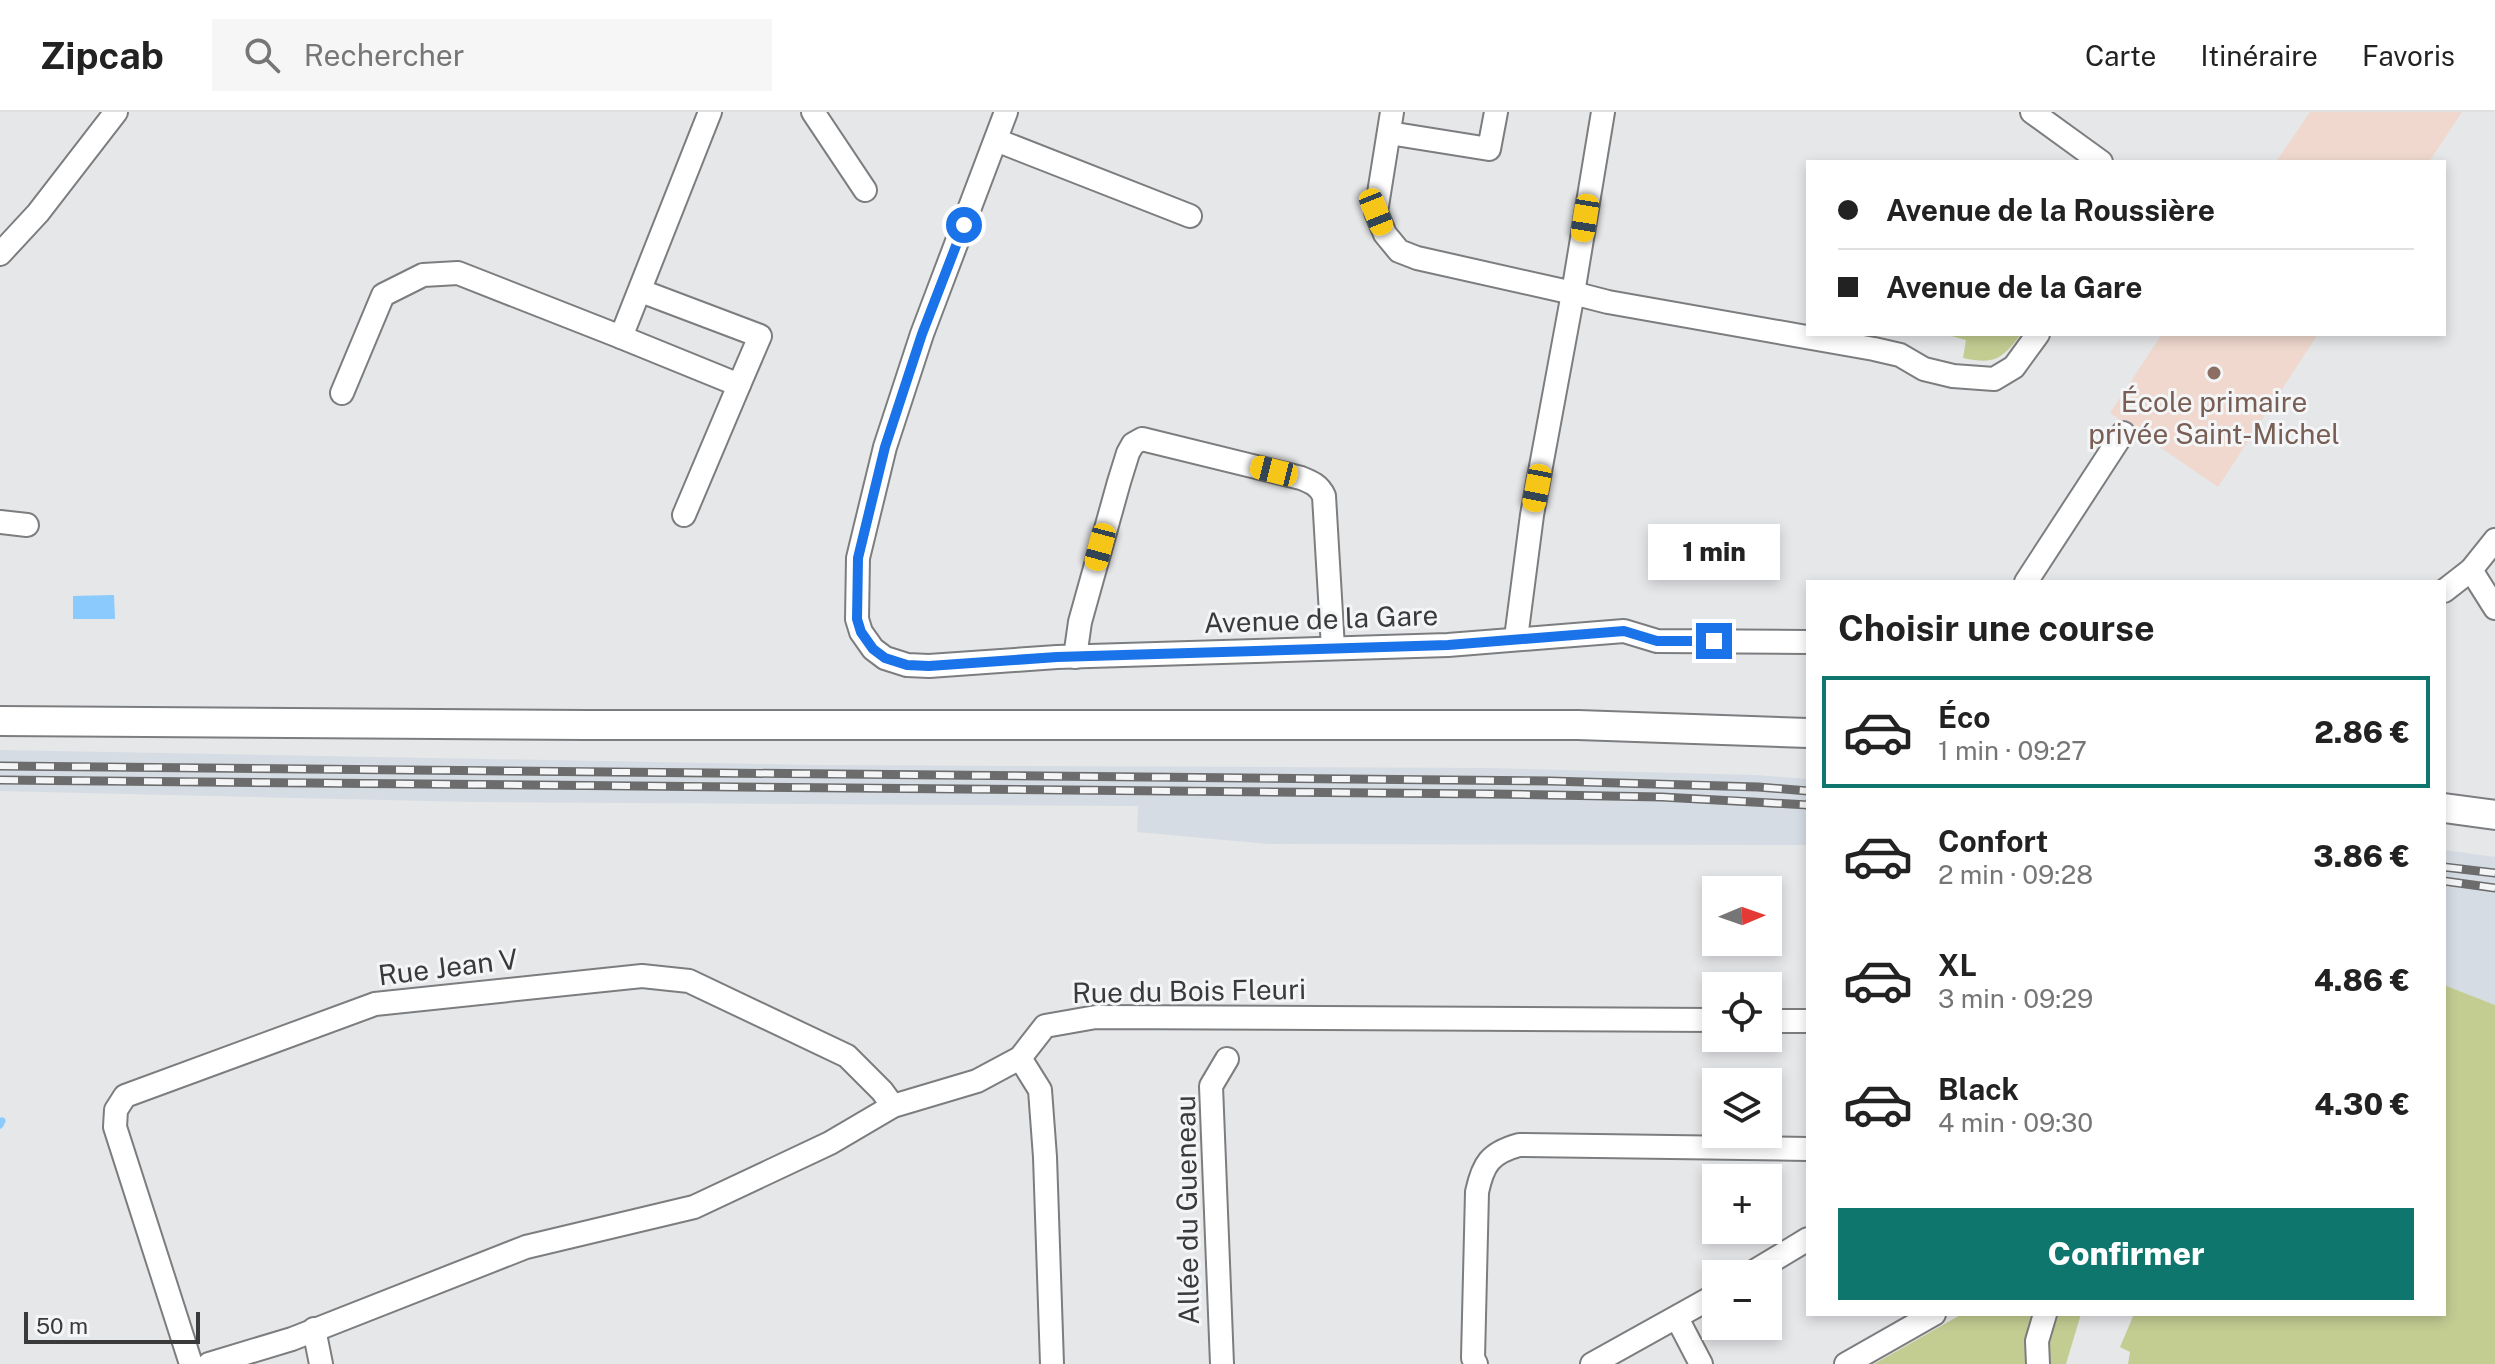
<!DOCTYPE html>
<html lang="fr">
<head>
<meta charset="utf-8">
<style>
	body { margin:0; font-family:"Public Sans",sans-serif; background:#f6f6f6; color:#222; height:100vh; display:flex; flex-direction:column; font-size:30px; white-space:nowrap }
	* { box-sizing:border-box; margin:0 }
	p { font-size:26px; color:#767676 }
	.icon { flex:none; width:44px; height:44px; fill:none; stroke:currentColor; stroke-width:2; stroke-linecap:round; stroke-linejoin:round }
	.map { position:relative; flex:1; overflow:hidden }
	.details { position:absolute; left:1806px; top:468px; width:640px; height:736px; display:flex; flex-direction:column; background:#fff; border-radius:0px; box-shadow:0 4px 12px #0003 }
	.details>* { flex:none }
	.hud { position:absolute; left:1806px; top:48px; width:640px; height:176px; border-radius:0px; box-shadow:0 4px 12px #0003; display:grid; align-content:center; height:176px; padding:0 32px; background:#fff }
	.needle { width:52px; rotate:88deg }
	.controls { position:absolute; left:1702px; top:764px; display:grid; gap:16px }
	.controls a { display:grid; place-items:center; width:80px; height:80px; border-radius:0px; background:#fff; box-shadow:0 4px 12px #0003; font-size:40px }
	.scale { position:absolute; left:24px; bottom:20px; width:176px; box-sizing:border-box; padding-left:8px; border:4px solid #3a3a3b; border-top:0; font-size:22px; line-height:28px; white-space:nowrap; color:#3a3a3b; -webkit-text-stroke:6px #f3f5f6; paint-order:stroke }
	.end { position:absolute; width:36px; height:36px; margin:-18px; border:10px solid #1a73e8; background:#fff; box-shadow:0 0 0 4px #fff }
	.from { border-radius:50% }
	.bubble { position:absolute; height:56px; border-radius:0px; background:#fff; box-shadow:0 4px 12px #0003; font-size:26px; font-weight:800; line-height:56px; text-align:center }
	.car { position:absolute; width:24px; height:48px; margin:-24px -12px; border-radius:10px; box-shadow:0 0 6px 2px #0007; background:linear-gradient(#f5c518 24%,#345 0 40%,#f5c518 0 76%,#345 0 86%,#f5c518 0) }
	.hud b { display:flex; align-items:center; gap:28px; height:76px; font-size:30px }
	.hud b+b { border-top:2px solid #e0e0e0 }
	.hud i { width:20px; height:20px; background:#222 }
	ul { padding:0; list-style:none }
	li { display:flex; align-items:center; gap:24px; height:112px; margin:0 16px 12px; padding:0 16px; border:4px solid transparent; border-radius:0px }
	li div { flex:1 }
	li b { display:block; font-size:30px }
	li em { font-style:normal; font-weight:800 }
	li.selected { border-color:#0f766e }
	li>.icon { width:72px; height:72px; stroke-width:1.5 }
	h2 { padding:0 32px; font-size:36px; line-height:96px }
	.action { display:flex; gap:16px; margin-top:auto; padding:16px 32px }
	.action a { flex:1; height:92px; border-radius:0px; background:#0f766e; color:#fff; font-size:32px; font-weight:800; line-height:92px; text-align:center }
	header { display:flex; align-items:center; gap:48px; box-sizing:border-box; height:112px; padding:0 40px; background:#fff; border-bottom:2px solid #e0e0e0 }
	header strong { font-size:38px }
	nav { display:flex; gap:44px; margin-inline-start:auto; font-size:28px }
	.search { width:560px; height:72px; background:#f6f6f6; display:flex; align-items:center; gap:20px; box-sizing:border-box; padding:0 28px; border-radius:0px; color:#767676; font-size:30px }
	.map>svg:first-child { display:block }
</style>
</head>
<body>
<header>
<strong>Zipcab</strong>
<div class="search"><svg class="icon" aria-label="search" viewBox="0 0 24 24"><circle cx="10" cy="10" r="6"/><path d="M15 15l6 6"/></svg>Rechercher</div>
<nav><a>Carte</a><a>Itinéraire</a><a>Favoris</a></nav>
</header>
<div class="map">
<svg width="2495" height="1252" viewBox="0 0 2495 1252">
	<rect width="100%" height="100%" fill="#e6e7e9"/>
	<g fill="#d5dce3">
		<path d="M0,638L813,653L1486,656L1755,663L1808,667V733L1269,732L1137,720L1138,694L473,690L0,679Z"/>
		<path d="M2444,738L2495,745V893L2444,873Z"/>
	</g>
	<g fill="#f0d8ce">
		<path d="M2310,0H2462L2429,50H2276Z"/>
		<path d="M2162,222H2318L2218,375L2110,301Z"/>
	</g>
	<g fill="#c3cd92">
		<path d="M1944,222H2021C2002,247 1995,253 1963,246L1966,228Z"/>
		<path d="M2444,873L2495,893V1252H2128L2130,1240L2120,1235L2134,1202H2444Z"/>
		<path d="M1962,1202H2081L2066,1252H1874Z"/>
	</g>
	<path fill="#8acafc" d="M114,483L115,507H73V484Z"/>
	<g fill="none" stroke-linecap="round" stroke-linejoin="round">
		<path stroke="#8acafc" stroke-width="7" d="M0,1013L2,1009"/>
		<g stroke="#7c7d7f" stroke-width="26">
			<g id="minor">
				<path d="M813,0L865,78"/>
				<path d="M1006,0L922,222L885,335L858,446L857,507L861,520L873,537L885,546L907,553L929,554L1057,545L1448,533L1624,519L1657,529L1808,530"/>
				<path d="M1392,0L1376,100L1385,122L1399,139L1417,146L1573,181L1603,0"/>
				<path d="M2032,0L2101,50"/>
				<path d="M1389,21L1489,37L1496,0"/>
				<path d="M996,28L1190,104"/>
				<path d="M0,142L38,101L116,0"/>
				<path d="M641,179L760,224L739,273L621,225L710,0"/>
				<path d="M342,281L383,183L423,163L458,161L621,225"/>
				<path d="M684,403L739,273"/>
				<path d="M0,410L27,413"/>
				<path d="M2471,458L2495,496"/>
				<path d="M2026,470L2123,321"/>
				<path d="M2444,479L2471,458L2495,428"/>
				<path d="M1516,526L1532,403L1573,181L1608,190L1874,237L1900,243L1924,257L1953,264L1994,267L2014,255L2038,222"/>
				<path d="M1075,545L1080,510L1119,370L1128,341L1133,332L1142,327L1301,366C1311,370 1319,373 1324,384L1333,536"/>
				<path d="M1768,909H1808"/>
				<path d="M1020,946L1040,978L1045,1045L1052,1252"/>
				<path d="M1750,1162L1808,1127"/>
				<path d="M1677,1206L1701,1252"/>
				<path d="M314,1217L321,1252"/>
				<path d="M191,1252L115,1015L116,998L125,984L375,892L642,864L689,869L847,944L882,979L893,994"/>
				<path d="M209,1252L292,1227L526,1135L694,1095L830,1031L893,994L977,969L1020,946L1045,914L1096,905L1716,908"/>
				<path d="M1222,1252L1211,974L1227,947"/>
				<path d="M1476,1252L1473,1246L1477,1080C1483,1052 1490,1041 1519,1033L1808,1037"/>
				<path d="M1592,1252L1716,1183"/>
				<path d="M1846,1252L1934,1202"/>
				<path d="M2038,1252L2037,1229L2045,1202"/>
			</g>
		</g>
		<g stroke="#7c7d7f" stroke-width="32">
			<g id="major">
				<path d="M0,609L586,613H1578L1808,621"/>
				<path d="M2444,696L2495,703"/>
			</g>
		</g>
		<use href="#minor" stroke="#fff" stroke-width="22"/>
		<use href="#major" stroke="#fff" stroke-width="28"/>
		<g stroke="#6c6c6d" stroke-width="9">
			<g id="rail">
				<path d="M0,654L1550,669L1758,675L1808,679"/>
				<path d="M0,668L1491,682L1662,685L1808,693"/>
				<path d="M2444,755L2495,761"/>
				<path d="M2444,769L2495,776"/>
			</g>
		</g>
		<use href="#rail" stroke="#f3f5f6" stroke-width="6" stroke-dasharray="18" stroke-linecap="butt"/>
	</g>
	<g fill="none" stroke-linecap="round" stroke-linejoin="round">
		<path stroke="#1a73e8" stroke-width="10" d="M964,113L922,222L885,335L858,446L857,507L861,520L873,537L885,546L907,553L929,554L1057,545L1448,533L1624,519L1657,529H1714"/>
	</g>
	<circle fill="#8d6e63" stroke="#f3f5f6" stroke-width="3" cx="2214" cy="261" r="8"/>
	<g text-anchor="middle" stroke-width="6" stroke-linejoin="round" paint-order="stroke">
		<g font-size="28" fill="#785e54" stroke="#f3f5f6">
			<text x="2214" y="300">École primaire<tspan x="2214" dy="32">privée Saint-Michel</tspan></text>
		</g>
		<g font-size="28" fill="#3a3a3b" stroke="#f3f5f6">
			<text transform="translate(1321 507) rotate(-2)" y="10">Avenue de la Gare</text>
			<text transform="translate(448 855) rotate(-7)" y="10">Rue Jean V</text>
			<text transform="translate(1189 879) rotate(-1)" y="10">Rue du Bois Fleuri</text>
			<text transform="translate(1187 1098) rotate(-91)" y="10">Allée du Gueneau</text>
		</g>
	</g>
</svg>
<div class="controls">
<a><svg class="needle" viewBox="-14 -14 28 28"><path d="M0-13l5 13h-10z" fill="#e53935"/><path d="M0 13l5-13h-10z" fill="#767676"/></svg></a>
<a><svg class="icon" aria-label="locate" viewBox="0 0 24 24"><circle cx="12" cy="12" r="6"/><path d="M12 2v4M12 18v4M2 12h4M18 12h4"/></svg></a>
<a><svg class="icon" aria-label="layers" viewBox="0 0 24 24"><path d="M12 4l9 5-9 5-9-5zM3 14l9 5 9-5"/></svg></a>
<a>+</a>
<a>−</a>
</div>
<div class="scale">50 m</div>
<i class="end from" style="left:964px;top:113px"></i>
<i class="end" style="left:1714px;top:529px"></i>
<div class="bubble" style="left:1648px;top:412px;width:132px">1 min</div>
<i class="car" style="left:1376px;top:100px;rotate:158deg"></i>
<i class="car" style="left:1585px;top:106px;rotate:189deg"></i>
<i class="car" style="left:1274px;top:359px;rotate:284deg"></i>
<i class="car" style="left:1537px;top:376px;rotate:191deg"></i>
<i class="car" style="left:1100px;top:435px;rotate:195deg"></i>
<div class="hud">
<b><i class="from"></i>Avenue de la Roussière</b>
<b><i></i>Avenue de la Gare</b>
</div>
<section class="details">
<h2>Choisir une course</h2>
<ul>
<li class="selected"><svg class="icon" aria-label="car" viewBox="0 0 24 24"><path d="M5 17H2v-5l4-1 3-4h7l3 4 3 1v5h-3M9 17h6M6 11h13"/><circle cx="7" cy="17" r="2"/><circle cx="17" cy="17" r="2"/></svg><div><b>Éco</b><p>1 min · 09:27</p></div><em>2.86 €</em></li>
<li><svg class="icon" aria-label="car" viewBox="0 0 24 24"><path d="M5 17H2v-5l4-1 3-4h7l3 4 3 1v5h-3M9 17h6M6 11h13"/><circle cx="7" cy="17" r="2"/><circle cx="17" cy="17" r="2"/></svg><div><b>Confort</b><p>2 min · 09:28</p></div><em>3.86 €</em></li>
<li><svg class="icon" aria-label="car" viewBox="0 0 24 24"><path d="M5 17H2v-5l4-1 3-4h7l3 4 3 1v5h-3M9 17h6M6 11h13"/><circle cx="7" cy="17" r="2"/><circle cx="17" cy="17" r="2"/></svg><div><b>XL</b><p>3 min · 09:29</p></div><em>4.86 €</em></li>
<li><svg class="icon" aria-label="car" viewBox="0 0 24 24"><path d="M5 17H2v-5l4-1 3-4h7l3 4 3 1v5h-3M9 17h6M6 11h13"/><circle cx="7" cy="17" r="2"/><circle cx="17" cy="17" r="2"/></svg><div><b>Black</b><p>4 min · 09:30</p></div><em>4.30 €</em></li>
</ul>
<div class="action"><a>Confirmer</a></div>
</section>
</div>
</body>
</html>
